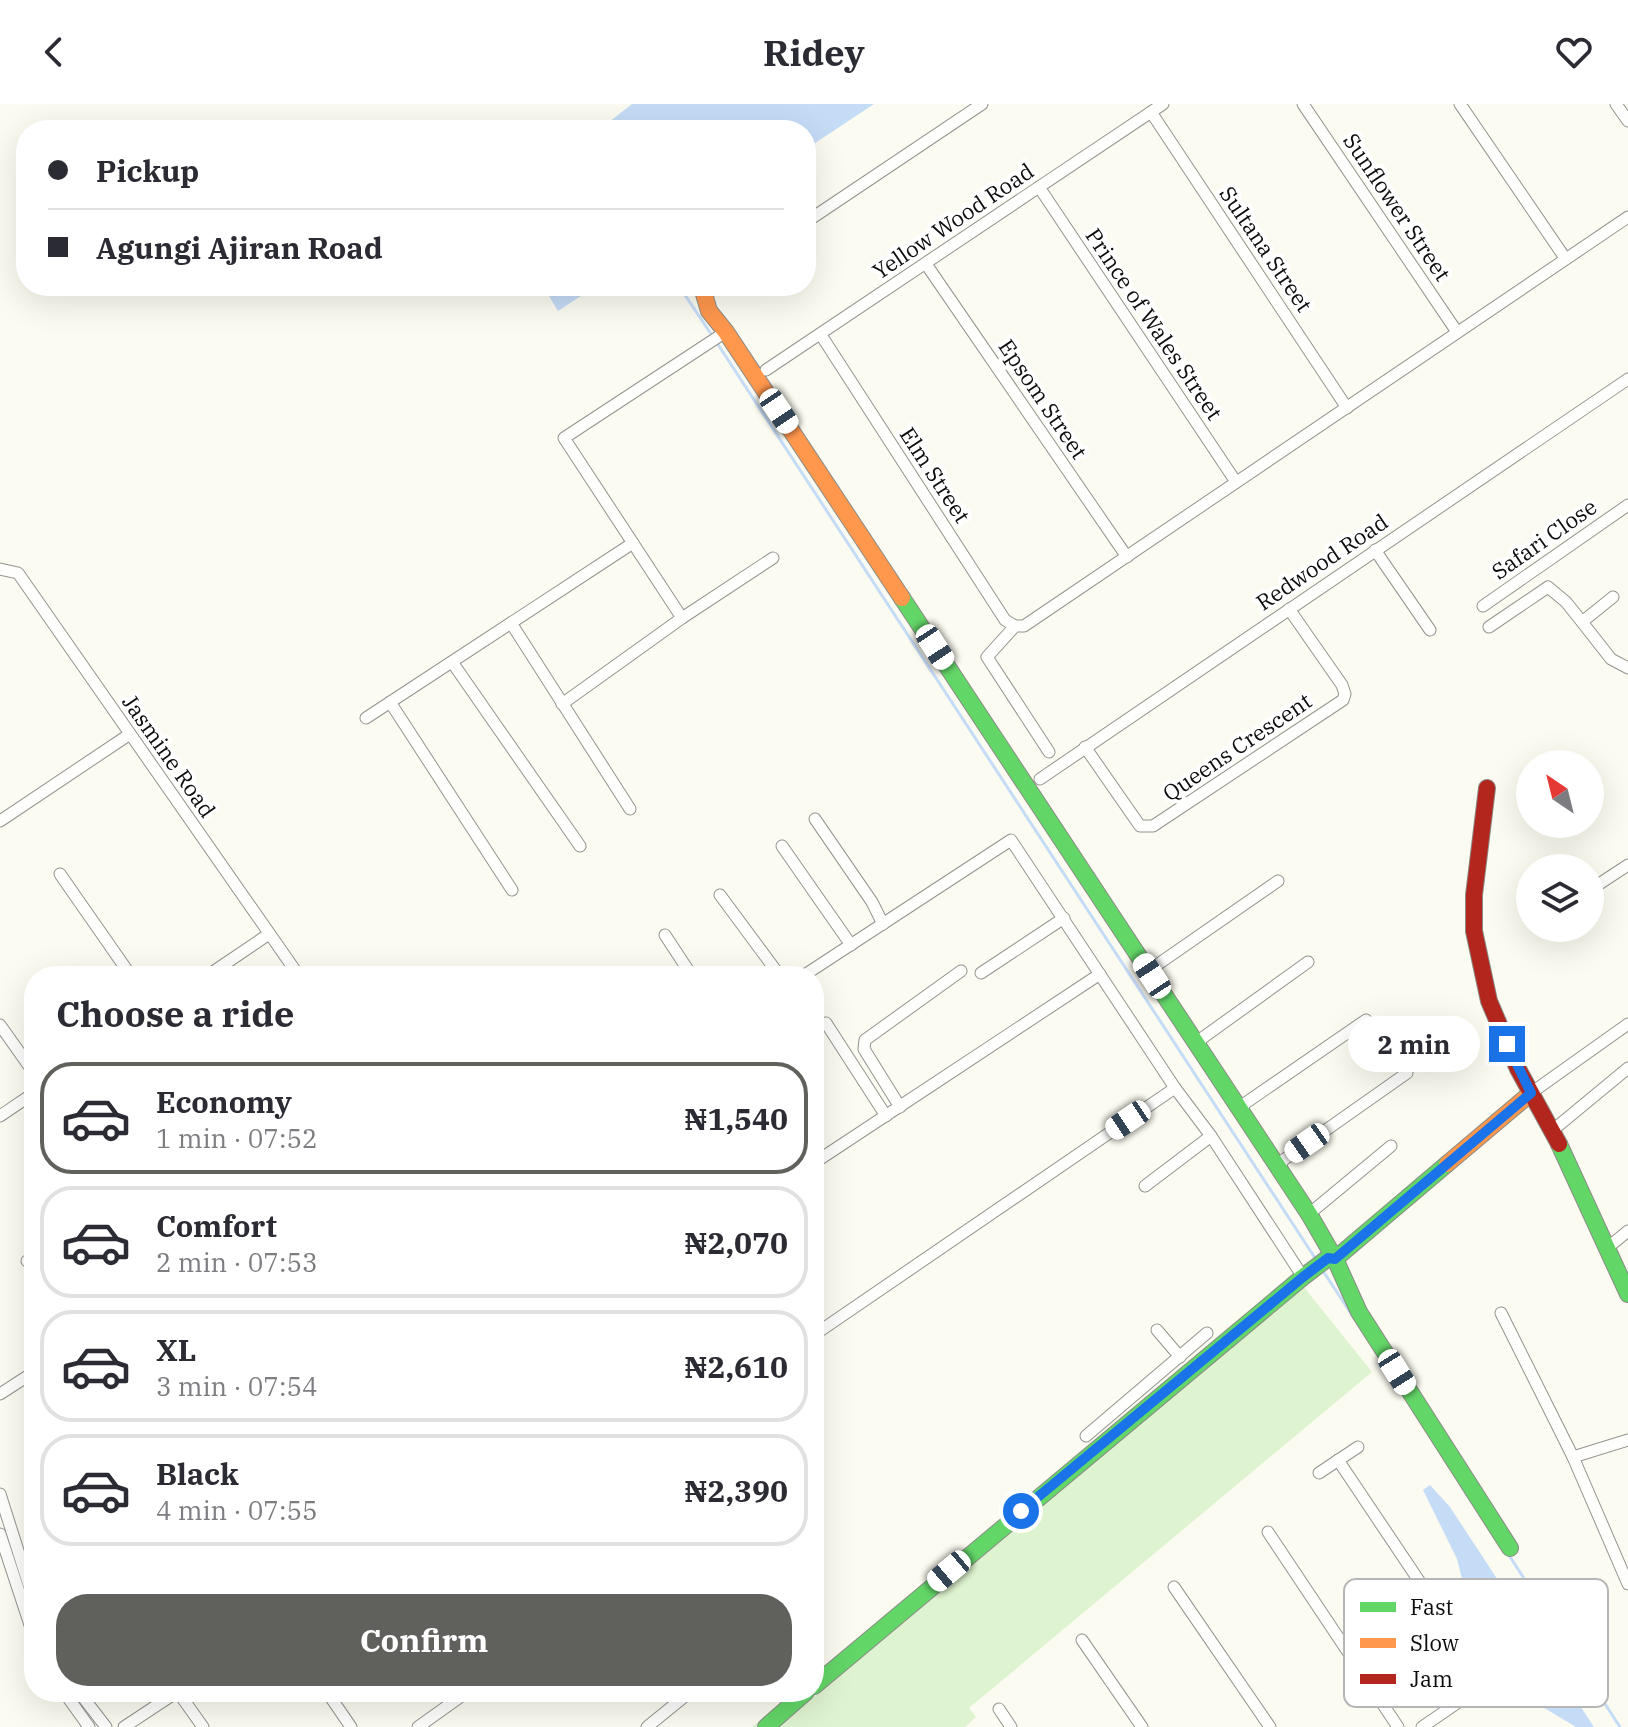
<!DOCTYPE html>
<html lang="en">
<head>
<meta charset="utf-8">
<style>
	body { margin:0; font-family:"IBM Plex Serif",serif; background:#f2f2f3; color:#2b2b33; height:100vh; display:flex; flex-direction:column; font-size:30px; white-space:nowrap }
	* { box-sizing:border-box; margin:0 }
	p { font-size:26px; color:#7c7c81 }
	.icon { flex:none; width:44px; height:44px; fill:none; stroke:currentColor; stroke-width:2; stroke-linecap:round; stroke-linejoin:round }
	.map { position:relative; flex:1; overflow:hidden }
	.side { position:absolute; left:24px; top:862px; width:800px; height:736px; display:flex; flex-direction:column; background:#fff; border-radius:32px; box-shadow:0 8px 32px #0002 }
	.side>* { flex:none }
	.banner { position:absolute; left:16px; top:16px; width:800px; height:176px; border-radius:32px; box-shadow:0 8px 32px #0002; display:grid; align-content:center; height:176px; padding:0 32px; background:#fff }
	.needle { width:52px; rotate:325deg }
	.buttons { position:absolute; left:1516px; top:646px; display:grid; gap:16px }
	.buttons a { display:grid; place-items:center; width:88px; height:88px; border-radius:50%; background:#fff; box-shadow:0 8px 32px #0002; font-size:40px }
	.end { position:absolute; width:36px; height:36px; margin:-18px; border:10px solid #1a73e8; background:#fff; box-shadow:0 0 0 4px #fff }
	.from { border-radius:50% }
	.bubble { position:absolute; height:56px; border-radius:28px; background:#fff; box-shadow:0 8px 32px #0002; font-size:26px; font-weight:800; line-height:56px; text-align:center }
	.car { position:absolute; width:24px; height:48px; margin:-24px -12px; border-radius:10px; box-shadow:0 0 6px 2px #0007; background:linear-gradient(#fff 24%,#345 0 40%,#fff 0 76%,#345 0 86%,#fff 0) }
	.banner b { display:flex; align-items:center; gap:28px; height:76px; font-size:30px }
	.banner b+b { border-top:2px solid #e1e1e2 }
	.banner i { width:20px; height:20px; background:#2b2b33 }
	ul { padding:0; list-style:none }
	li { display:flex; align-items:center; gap:24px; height:112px; margin:0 16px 12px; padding:0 16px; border:4px solid #e1e1e2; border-radius:32px }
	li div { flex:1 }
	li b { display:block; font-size:30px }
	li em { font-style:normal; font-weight:800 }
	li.on { border-color:#60605d }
	li>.icon { width:72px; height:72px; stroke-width:1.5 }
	h2 { padding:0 32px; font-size:36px; line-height:96px }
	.button { display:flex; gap:16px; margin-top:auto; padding:16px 32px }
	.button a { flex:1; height:92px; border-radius:32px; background:#60605d; color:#fff; font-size:32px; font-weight:800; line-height:92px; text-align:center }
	header { display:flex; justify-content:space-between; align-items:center; height:104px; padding:0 32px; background:#fff; font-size:36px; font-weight:800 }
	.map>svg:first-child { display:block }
</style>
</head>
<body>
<header><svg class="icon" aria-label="back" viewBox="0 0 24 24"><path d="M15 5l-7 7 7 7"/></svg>Ridey<svg class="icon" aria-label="heart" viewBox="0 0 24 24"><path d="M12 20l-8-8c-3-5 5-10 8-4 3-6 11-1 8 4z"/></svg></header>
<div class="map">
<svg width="1628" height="1623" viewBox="0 0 1628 1623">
	<rect width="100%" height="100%" fill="#fbfbf1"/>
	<path fill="#def3cf" d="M1295,1172L1372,1268L969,1604L976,1613L965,1623H752L794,1588H814Z"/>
	<g fill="#c5dcf7">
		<path d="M632,0H874L806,45V26H599Z"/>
		<path d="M543,182H596L558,207Z"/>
		<path d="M1430,1381L1450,1403L1594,1623H1576L1546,1605L1498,1582L1487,1570L1479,1525L1467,1495L1457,1455L1423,1386Z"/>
	</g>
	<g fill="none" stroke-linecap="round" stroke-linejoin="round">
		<g stroke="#c5dcf7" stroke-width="3">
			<path d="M679,182L713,233"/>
			<path d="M717,239L1317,1157"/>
			<path d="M1323,1167L1354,1214"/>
			<path d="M1507,1448L1620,1623"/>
		</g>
		<g stroke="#949490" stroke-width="13">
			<g id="street">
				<path d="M1303,0L1457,228"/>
				<path d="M1460,0L1565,154"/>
				<path d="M1616,0L1628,17"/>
				<path d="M1151,8L1347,304"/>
				<path d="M1039,83L1236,378"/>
				<path d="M806,118L982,0"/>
				<path d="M926,160L1127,453"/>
				<path d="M821,231L1005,516L1015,522H1024L1628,113"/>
				<path d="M766,266L1163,0"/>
				<path d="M1375,446L1430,526"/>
				<path d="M0,465L18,469L299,872"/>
				<path d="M1613,493L1582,518L1611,555L1628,564"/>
				<path d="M1483,502L1628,401"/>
				<path d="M682,514L564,334L721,231"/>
				<path d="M511,519L630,705"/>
				<path d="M1015,522L987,553L1049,648"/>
				<path d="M1489,523L1548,483L1566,498L1582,518"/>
				<path d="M452,558L580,742"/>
				<path d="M390,598L512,786"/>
				<path d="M562,600L682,514L773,454"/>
				<path d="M366,614L633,439"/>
				<path d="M1085,643L1140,722H1153L1343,596L1345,590L1342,581L1289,505"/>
				<path d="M1040,675L1628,275"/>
				<path d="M815,715L872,798L883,820"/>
				<path d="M0,717L130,630"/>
				<path d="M782,742L851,841"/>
				<path d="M60,770L131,872"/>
				<path d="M1590,786L1628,761"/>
				<path d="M720,791L780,872"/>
				<path d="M665,831L692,872"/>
				<path d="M981,869L1064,814"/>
				<path d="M207,872L269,830"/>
				<path d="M803,872L1011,736L1175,984L1211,1032L1303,1173"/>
				<path d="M1152,872L1154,863L1278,777"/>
				<path d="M826,919L886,1012"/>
				<path d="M0,921L34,969"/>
				<path d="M1199,944L1201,935L1308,858"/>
				<path d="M1531,989L1628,920"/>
				<path d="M900,1003L864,945L865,936L961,867"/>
				<path d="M1242,1010L1244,1000L1366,916"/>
				<path d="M0,1012L34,989"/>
				<path d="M1553,1026L1628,964"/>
				<path d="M814,1059L1100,870"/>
				<path d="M1280,1066L1282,1057L1407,969"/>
				<path d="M1145,1082L1211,1032"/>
				<path d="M1309,1110L1391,1042"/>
				<path d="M1606,1145L1628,1127"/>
				<path d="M27,1157L34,1152"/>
				<path d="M1501,1209L1573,1353L1628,1480"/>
				<path d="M1157,1226L1180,1253"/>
				<path d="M814,1231L1175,984"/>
				<path d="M0,1290L34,1268"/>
				<path d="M1086,1332L1207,1229"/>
				<path d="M1573,1353L1628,1336"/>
				<path d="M1338,1356L1454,1529L1451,1539L1374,1588"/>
				<path d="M1319,1369L1358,1343"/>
				<path d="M0,1390L34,1497"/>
				<path d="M1268,1428L1398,1623"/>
				<path d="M0,1430L34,1533"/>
				<path d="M1174,1483L1270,1623"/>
				<path d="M1082,1536L1142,1623"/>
				<path d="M64,1588L89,1623"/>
				<path d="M79,1588L106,1623"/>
				<path d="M178,1588L203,1623"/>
				<path d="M327,1588L351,1623"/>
				<path d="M999,1605L1011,1623"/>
				<path d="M124,1623L177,1588"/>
				<path d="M418,1623L467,1588"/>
				<path d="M647,1623L690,1588"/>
				<path d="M1422,1623L1466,1593"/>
			</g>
		</g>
		<g stroke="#8b8b86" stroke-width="18">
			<g id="fast">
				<path d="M902,494L1309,1110L1335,1155L1359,1208L1510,1444"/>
				<path d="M1559,1040L1628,1190"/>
				<path d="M814,1582L1303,1173L1328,1154L1335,1155L1447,1060"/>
				<path d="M766,1623L806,1588"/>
			</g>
		</g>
		<g stroke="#8b8b86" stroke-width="18">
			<g id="slow">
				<path d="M712,182L704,190L709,207L726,228L902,494"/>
				<path d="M1447,1060L1531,989"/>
			</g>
		</g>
		<g stroke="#8b8b86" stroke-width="18">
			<path id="jam" d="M1487,684L1474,791V827L1489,897L1518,965L1559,1040"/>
		</g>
		<use href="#street" stroke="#fefefd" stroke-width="11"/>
		<use href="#fast" stroke="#63d668" stroke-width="16"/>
		<use href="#slow" stroke="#ff974d" stroke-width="16"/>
		<use href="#jam" stroke="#b3261e" stroke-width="16"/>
	</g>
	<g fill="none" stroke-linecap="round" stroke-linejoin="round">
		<path stroke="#1a73e8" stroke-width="10" d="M1021,1407L1303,1173L1328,1154L1335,1155L1531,989L1507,940"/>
	</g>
	<g text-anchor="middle" stroke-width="8" stroke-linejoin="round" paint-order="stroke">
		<g font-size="22" fill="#0d0d0d" stroke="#fff">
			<text transform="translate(1397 103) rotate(56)" y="8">Sunflower Street</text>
			<text transform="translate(953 117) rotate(-34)" y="8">Yellow Wood Road</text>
			<text transform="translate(1266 145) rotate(56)" y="8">Sultana Street</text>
			<text transform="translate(1154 220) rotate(56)" y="8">Prince of Wales Street</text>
			<text transform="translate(1043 295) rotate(56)" y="8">Epsom Street</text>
			<text transform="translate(935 371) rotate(57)" y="8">Elm Street</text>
			<text transform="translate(1544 435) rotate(-35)" y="8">Safari Close</text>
			<text transform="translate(1322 458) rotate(-34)" y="8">Redwood Road</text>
			<text transform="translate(1237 643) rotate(-34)" y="8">Queens Crescent</text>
			<text transform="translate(169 652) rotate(55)" y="8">Jasmine Road</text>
		</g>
	</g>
	<rect x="1344" y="1475" width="264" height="128" rx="12" fill="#fff" stroke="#b6b6b6" stroke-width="2"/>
	<rect x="1360" y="1498" width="36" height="10" fill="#63d668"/>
	<rect x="1360" y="1534" width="36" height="10" fill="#ff974d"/>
	<rect x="1360" y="1570" width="36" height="10" fill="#b3261e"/>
	<g font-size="22" fill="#0d0d0d">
		<text x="1410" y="1511">Fast</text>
		<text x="1410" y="1547">Slow</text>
		<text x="1410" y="1583">Jam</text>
	</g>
</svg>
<div class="buttons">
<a><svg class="needle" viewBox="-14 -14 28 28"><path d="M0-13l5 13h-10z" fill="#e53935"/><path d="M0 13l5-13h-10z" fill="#7c7c81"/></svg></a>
<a><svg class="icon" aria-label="layers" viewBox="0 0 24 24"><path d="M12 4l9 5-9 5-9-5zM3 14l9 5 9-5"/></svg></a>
</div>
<i class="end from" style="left:1021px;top:1407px"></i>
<i class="end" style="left:1507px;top:940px"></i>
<div class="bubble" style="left:1348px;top:912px;width:132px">2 min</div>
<i class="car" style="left:779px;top:307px;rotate:146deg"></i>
<i class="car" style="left:935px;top:543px;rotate:147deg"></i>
<i class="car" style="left:1152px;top:872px;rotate:327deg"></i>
<i class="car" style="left:1128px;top:1016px;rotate:236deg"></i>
<i class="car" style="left:1307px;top:1039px;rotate:235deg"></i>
<i class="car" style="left:1397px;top:1268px;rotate:148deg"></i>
<i class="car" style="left:949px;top:1467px;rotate:230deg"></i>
<div class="banner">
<b><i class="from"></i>Pickup</b>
<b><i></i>Agungi Ajiran Road</b>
</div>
<section class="side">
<h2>Choose a ride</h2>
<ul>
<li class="on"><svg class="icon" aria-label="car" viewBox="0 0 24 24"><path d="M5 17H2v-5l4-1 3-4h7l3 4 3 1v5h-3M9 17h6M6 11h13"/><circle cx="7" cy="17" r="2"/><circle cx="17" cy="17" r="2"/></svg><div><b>Economy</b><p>1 min · 07:52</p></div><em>₦1,540</em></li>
<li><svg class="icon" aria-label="car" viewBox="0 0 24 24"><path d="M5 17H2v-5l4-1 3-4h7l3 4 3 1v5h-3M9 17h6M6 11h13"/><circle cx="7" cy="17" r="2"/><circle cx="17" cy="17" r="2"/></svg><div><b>Comfort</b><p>2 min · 07:53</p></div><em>₦2,070</em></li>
<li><svg class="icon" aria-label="car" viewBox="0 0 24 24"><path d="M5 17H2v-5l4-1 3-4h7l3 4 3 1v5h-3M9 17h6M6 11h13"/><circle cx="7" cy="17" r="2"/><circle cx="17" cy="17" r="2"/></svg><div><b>XL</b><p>3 min · 07:54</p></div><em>₦2,610</em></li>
<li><svg class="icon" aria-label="car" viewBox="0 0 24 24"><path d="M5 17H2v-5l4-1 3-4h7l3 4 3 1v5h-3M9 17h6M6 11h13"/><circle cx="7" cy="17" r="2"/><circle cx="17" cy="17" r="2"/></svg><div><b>Black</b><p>4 min · 07:55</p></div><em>₦2,390</em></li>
</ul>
<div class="button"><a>Confirm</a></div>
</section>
</div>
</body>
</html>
